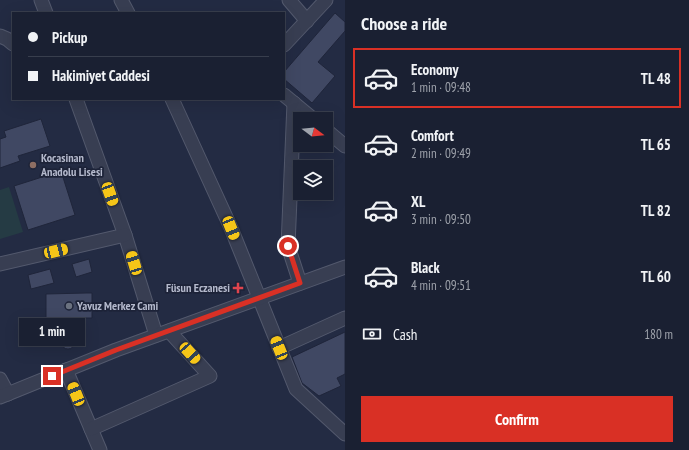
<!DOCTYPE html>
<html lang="en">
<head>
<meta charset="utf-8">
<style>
	body { margin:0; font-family:"PT Sans Narrow",sans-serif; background:#272d3e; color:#f1f3f6; height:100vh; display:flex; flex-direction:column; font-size:15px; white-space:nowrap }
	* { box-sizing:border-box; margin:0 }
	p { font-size:13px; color:#9fa3ac }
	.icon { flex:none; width:22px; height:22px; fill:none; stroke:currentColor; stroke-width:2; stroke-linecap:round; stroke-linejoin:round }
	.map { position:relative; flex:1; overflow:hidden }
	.sheet { display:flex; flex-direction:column; background:#1a2032; width:344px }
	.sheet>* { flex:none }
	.top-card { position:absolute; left:12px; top:12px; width:273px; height:88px; border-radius:0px; box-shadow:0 4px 16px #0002,0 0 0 1px #383e4d; display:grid; align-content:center; height:88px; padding:0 16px; background:#1a2032 }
	.needle { width:26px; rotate:106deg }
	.tools { position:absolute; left:293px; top:112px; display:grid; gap:8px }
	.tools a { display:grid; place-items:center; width:40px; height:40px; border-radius:0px; background:#1a2032; box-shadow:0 4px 16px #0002,0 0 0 1px #383e4d; font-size:20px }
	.end { position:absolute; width:18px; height:18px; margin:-9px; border:5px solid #d93025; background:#fff; box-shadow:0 0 0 2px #fff }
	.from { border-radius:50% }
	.bubble { position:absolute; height:28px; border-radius:0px; background:#1a2032; box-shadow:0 4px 16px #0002,0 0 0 1px #383e4d; font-size:13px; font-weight:600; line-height:28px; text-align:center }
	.car { position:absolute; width:12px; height:24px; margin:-12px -6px; border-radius:5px; box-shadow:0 0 3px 1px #0007; background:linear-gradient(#f5c518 24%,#345 0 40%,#f5c518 0 76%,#345 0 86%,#f5c518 0) }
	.top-card b { display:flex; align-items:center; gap:14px; height:38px; font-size:15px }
	.top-card b+b { border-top:1px solid #383e4d }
	.top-card i { width:10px; height:10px; background:#f1f3f6 }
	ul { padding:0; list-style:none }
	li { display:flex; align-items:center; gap:12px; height:60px; margin:0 8px 6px; padding:0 8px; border:2px solid transparent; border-radius:0px }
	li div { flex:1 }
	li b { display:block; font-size:15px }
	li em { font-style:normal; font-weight:600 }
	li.on { border-color:#d93025 }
	li>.icon { width:36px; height:36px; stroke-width:1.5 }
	h2 { padding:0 16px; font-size:18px; line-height:48px }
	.pay { display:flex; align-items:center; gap:10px; height:44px; padding:0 16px; font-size:15px }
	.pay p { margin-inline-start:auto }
	.button { display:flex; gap:8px; margin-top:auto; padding:8px 16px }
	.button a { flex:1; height:46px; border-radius:0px; background:#d93025; color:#fff; font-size:16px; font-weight:600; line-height:46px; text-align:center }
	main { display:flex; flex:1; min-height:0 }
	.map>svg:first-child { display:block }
</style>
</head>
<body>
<main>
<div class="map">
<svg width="345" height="450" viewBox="0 0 345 450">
	<rect width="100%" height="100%" fill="#232b43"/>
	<path fill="#253b44" d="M9,187L23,232L0,239V190Z"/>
	<g fill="#404863" stroke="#1f253a">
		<path d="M335,13L345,22V31L318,62L335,76L312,103L284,79V72Z"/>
		<path d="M41,119L50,146L18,156L20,161L0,168V139L6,137L4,131Z"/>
		<path d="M61,171L75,215L28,230L14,186Z"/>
		<path d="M89,259L92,272L76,277L72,264Z"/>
		<path d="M50,269L54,283L31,289L28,275Z"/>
		<path d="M86,293H92V318H46V294Z"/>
		<path d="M345,332V374L337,378L341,386L319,396L302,383L292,357Z"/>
		<circle cx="68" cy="342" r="7"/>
	</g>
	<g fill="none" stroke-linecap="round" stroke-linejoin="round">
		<g stroke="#53596d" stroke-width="15">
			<g id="minor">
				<path d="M41,0L46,13"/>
				<path d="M121,0L128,13"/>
				<path d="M289,0L307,21"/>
				<path d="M0,36L7,39L13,44"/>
				<path d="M284,45L326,0"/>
				<path d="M284,95L313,119"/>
				<path d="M76,99L125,235L156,335"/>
				<path d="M172,99L231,228L296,389L345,434"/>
				<path d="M294,103L288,246L300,283"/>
				<path d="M326,130L345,146"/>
				<path d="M0,264L125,235"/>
				<path d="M279,348L345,318"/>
				<path d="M66,370L100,450"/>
				<path d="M0,379L8,394"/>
				<path d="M0,397L116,350L345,267"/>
				<path d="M91,429L210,376L169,331"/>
			</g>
		</g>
		<use href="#minor" stroke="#383e52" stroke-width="13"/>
	</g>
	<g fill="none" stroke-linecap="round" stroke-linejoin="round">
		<path stroke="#d93025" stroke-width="5" d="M52,376L116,350L300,283L288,246"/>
	</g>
	<circle fill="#8d6e63" stroke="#1d2338" stroke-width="1.5" cx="33" cy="165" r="4"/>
	<path fill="#e0444e" stroke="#1d2338" stroke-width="1.5" d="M236 282h4v4h4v4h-4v4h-4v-4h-4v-4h4z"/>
	<circle fill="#6b7280" stroke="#1d2338" stroke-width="1.5" cx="69" cy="306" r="4"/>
	<g text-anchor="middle" stroke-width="3.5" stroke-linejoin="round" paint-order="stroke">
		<g font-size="12" font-weight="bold" fill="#b5bacd" stroke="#1d2338" text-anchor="start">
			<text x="41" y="162">Kocasinan<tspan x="41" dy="14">Anadolu Lisesi</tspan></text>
			<text x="230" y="292" text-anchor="end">Füsun Eczanesi</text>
			<text x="77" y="310">Yavuz Merkez Cami</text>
		</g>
	</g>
</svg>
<div class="tools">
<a><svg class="needle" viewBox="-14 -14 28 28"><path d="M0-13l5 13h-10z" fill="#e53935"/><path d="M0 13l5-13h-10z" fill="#9fa3ac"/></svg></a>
<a><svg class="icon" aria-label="layers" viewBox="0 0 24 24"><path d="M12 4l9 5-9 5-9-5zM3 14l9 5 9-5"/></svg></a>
</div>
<i class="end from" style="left:288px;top:246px"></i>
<i class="end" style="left:52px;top:376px"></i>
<div class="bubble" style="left:19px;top:318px;width:66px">1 min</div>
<i class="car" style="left:110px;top:194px;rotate:160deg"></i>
<i class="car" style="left:231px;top:228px;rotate:158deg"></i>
<i class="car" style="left:56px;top:251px;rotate:77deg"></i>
<i class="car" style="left:134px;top:263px;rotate:343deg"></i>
<i class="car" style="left:279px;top:348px;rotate:338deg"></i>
<i class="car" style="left:190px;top:353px;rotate:138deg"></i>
<i class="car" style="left:76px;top:394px;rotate:338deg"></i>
<div class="top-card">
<b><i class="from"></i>Pickup</b>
<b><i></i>Hakimiyet Caddesi</b>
</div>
</div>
<section class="sheet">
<h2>Choose a ride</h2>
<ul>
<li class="on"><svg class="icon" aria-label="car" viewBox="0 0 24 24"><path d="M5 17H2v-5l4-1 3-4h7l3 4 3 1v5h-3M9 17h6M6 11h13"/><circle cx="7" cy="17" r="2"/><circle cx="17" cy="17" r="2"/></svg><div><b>Economy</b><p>1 min · 09:48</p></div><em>TL 48</em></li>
<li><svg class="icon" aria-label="car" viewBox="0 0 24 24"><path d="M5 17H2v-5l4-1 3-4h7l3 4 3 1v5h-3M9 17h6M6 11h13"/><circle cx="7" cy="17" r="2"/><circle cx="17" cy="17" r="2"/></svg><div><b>Comfort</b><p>2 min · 09:49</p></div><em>TL 65</em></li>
<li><svg class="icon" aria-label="car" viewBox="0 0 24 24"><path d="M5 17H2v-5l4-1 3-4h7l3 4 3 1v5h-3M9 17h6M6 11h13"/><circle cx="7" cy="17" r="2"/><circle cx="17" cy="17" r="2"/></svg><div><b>XL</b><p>3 min · 09:50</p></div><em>TL 82</em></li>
<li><svg class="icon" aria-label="car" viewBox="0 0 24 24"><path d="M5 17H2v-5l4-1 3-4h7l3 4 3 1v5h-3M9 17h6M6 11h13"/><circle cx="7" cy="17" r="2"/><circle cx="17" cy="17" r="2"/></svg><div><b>Black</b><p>4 min · 09:51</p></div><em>TL 60</em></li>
</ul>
<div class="pay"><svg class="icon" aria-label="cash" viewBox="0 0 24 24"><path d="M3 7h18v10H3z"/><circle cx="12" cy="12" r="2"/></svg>Cash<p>180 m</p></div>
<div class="button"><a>Confirm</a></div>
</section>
</main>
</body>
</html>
